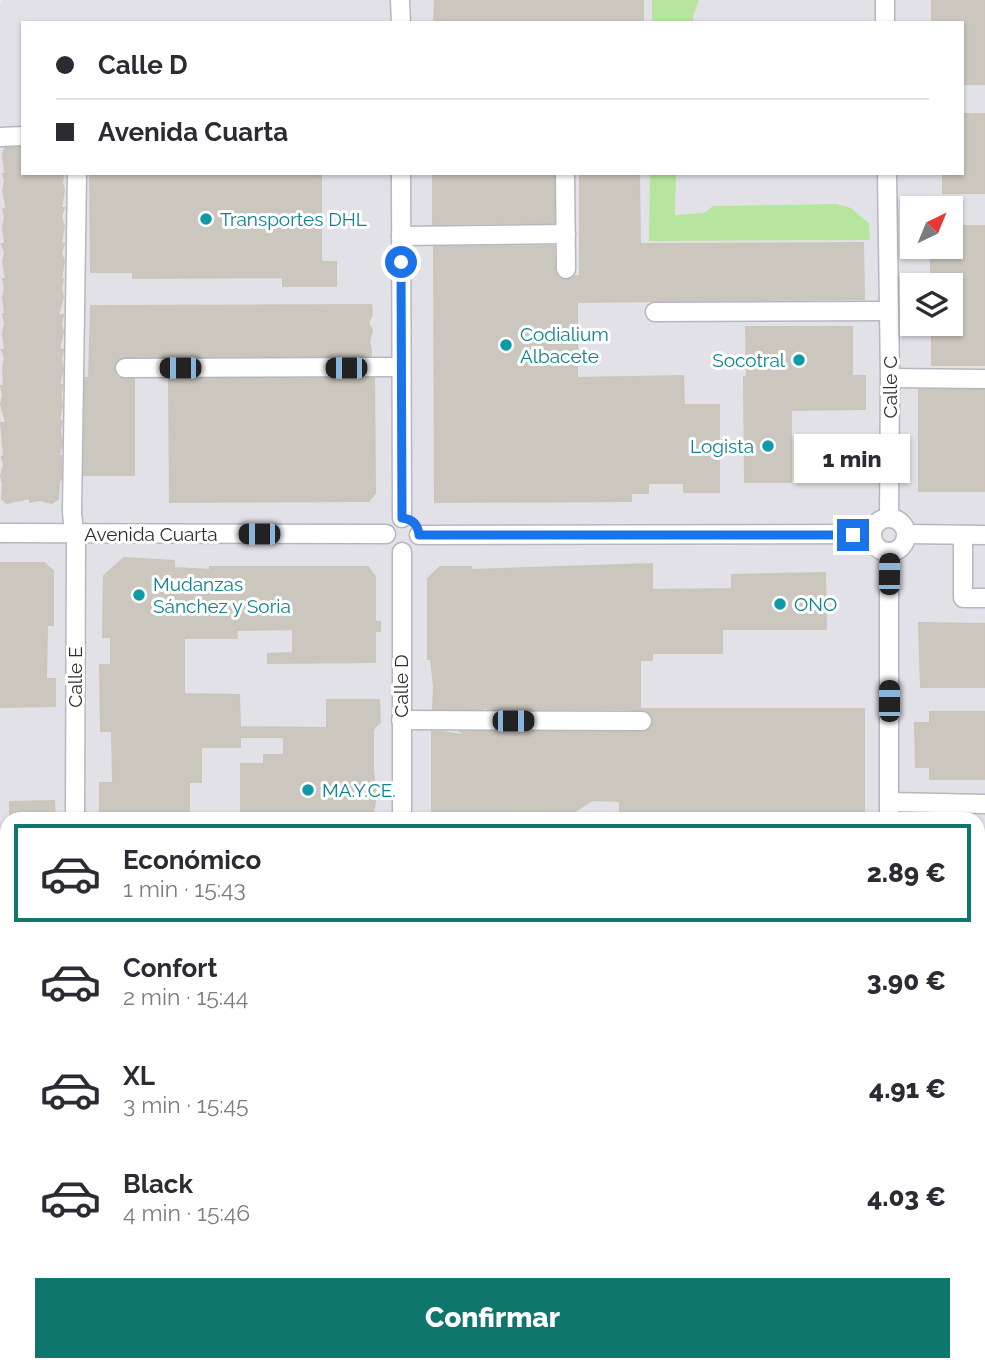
<!DOCTYPE html>
<html lang="es">
<head>
<meta charset="utf-8">
<style>
	body { margin:0; font-family:Raleway,sans-serif; background:#f7f7f7; color:#2b2b33; height:100vh; display:flex; flex-direction:column; font-size:26px; white-space:nowrap }
	* { box-sizing:border-box; margin:0 }
	p { font-size:23px; color:#7c7c81 }
	.icon { flex:none; width:38px; height:38px; fill:none; stroke:currentColor; stroke-width:2; stroke-linecap:round; stroke-linejoin:round }
	.map { position:relative; flex:1; overflow:hidden }
	.side { position:absolute; left:0px; top:812px; width:985px; height:560px; display:flex; flex-direction:column; background:#fff; border-radius:21px 21px 0 0; box-shadow:0 2px 5px #0004 }
	.side>* { flex:none }
	.guide { position:absolute; left:21px; top:21px; width:943px; height:154px; border-radius:0px; box-shadow:0 2px 5px #0004; display:grid; align-content:center; height:154px; padding:0 35px; background:#fff }
	.needle { width:46px; rotate:43deg }
	.controls { position:absolute; left:900px; top:196px; display:grid; gap:14px }
	.controls a { display:grid; place-items:center; width:63px; height:63px; border-radius:0px; background:#fff; box-shadow:0 2px 5px #0004; font-size:35px }
	.end { position:absolute; width:32px; height:32px; margin:-16px; border:9px solid #1a73e8; background:#fff; box-shadow:0 0 0 4px #fff }
	.from { border-radius:50% }
	.bubble { position:absolute; height:49px; border-radius:0px; background:#fff; box-shadow:0 2px 5px #0004; font-size:23px; font-weight:800; line-height:49px; text-align:center }
	.car { position:absolute; width:21px; height:42px; margin:-21px -10px; border-radius:9px; box-shadow:0 0 5px 2px #0007; background:linear-gradient(#222 24%,#8ab4d8 0 40%,#222 0 76%,#8ab4d8 0 86%,#222 0) }
	.guide b { display:flex; align-items:center; gap:24px; height:66px; font-size:26px }
	.guide b+b { border-top:2px solid #e1e1e2 }
	.guide i { width:18px; height:18px; background:#2b2b33 }
	ul { padding:12px 0 0; list-style:none }
	li { display:flex; align-items:center; gap:21px; height:98px; margin:0 14px 10px; padding:0 21px; border:4px solid transparent; border-radius:0px }
	li div { flex:1 }
	li b { display:block; font-size:26px }
	li em { font-style:normal; font-weight:800 }
	li.current { border-color:#0f766e }
	li>.icon { width:63px; height:63px; stroke-width:1.5 }
	.action { display:flex; gap:14px; margin-top:auto; padding:14px 35px }
	.action a { flex:1; height:80px; border-radius:0px; background:#0f766e; color:#fff; font-size:28px; font-weight:800; line-height:80px; text-align:center }
	.map>svg:first-child { display:block }
</style>
</head>
<body>
<div class="map">
<svg width="985" height="1372" viewBox="0 0 985 1372">
	<rect width="100%" height="100%" fill="#efe9e1"/>
	<path fill="#e3e1e8" fill-rule="evenodd" d="M2,0H985V1372H0V4ZM23,23H962V173H23ZM912,208H950V247H912ZM912,285H950V324H912ZM7,819H978V1365H7Z"/>
	<g fill="#b6e59e">
		<path d="M652,0H699L693,16V23H652Z"/>
		<path d="M650,173H676L675,215L704,213L713,206L836,204L851,208L869,223L870,240L649,241Z"/>
	</g>
	<g fill="#cbc7bf" stroke="#cbc5ba" stroke-width="2">
		<path d="M435,0H643V23H434Z"/>
		<path d="M932,0H985V84H962V23H932Z"/>
		<path d="M962,114H985V193H943V173H962Z"/>
		<path d="M23,147V173H64L62,182L64,190L61,208H64L61,217L64,226L61,243L64,244L61,253L64,261L61,279H63L61,288L63,297L58,316L63,315L61,324L63,332L59,349L63,350L61,359L63,369L59,385H62L61,395L62,406L59,420L62,421L60,430L62,443L59,456H61V478L59,483L58,499L52,503L39,500L30,502V498L7,503L2,499L3,484L1,476L4,465L2,457L4,456L1,423H6L1,404L3,395L1,386L4,385L3,368L5,358L2,350H5L3,333L5,323L3,314H5L3,297L5,288L3,279H6L3,261L5,253L2,244H5L3,226L5,217L3,209L7,210L3,191L5,181L3,174L5,173L3,154L5,148Z"/>
		<path d="M90,173H317V176L321,175V262H336V286H283V277L133,278V272H91Z"/>
		<path d="M433,173H554V223L433,224Z"/>
		<path d="M580,173H639L640,244L863,243L864,299L577,302V378L683,376L684,405H719V492H684V483H648V493H631V501L435,502L434,247L554,246L555,269L557,275L565,280L571,279L575,276H580Z"/>
		<path d="M950,226H985V365H932V324H950V285H931V247H950Z"/>
		<path d="M371,305L372,314L368,323L372,330L369,342L371,349V356L125,357L119,359L114,367L116,375L114,377L134,379V475H84L85,378H89L91,306Z"/>
		<path d="M746,327H852V376H865V409L791,410V482H745L744,377H747Z"/>
		<path d="M374,378L375,493L369,501L170,502L169,379Z"/>
		<rect x="919" y="390" width="66" height="101"/>
		<path d="M124,558L174,561V568L210,570V567H368L375,577V622H380V631H375V662L268,663V654L293,653V629L236,630L237,638H184V694L239,695L240,727L327,728V700H379L380,722L373,729V770L376,796L372,819H241V764H264V755H284V737H240V747H201V782H189V819H107V811H100V783H113L112,731H101L100,665H111V637H103L104,576Z"/>
		<path d="M0,563H44L53,571V625H47L46,679H55V706L0,707Z"/>
		<path d="M652,564V590L732,589V575L825,573L826,629H722V653H652V660H640V709H864V819H620V801L592,800L575,811L432,812V732H443L468,736L461,732H642L647,731L651,727L653,720L651,715L647,711L622,709H488L483,707V709H433L434,687L431,659H428V579L440,567H471V570Z"/>
		<path d="M919,623L985,624V687H921Z"/>
		<path d="M930,712H985V779H930V767H916L915,723H930Z"/>
		<path d="M54,801L55,819H10V802Z"/>
	</g>
	<g fill="none" stroke-linecap="round" stroke-linejoin="round">
		<g stroke="#b4b7c1" stroke-width="21">
			<g id="minor">
				<path d="M400,0L401,23"/>
				<path d="M885,0V23"/>
				<path d="M0,137L23,136"/>
				<path d="M401,173L402,518"/>
				<path d="M565,173L566,269"/>
				<path d="M887,173L890,378L889,517"/>
				<path d="M401,236L566,234"/>
				<path d="M655,312L889,311"/>
				<path d="M125,368L401,367"/>
				<path d="M890,378L985,379"/>
				<circle cx="889" cy="535" r="17"/>
				<path d="M0,533L386,534"/>
				<path d="M74,534L72,512L77,173"/>
				<path d="M907,534L985,535"/>
				<path d="M419,535L872,534"/>
				<path d="M963,535V598H985"/>
				<path d="M401,720L642,721"/>
				<path d="M889,802L985,804"/>
				<path d="M75,819L76,535"/>
				<path d="M402,819V552"/>
				<path d="M889,819V552"/>
				<path d="M978,1058H985"/>
				<path d="M978,1126H985"/>
				<path d="M76,1365V1372"/>
				<path d="M403,1365V1372"/>
				<path d="M889,1365V1372"/>
			</g>
		</g>
		<use href="#minor" stroke="#fff" stroke-width="18"/>
	</g>
	<g fill="none" stroke-linecap="round" stroke-linejoin="round">
		<path stroke="#1a73e8" stroke-width="9" d="M401,262L402,518C412,519 418,524 419,535H853"/>
	</g>
	<g fill="#0f9aa8" stroke="#fff" stroke-width="2.5">
		<circle cx="206" cy="219" r="7"/>
		<circle cx="506" cy="345" r="7"/>
		<circle cx="799" cy="360" r="7"/>
		<circle cx="768" cy="446" r="7"/>
		<circle cx="139" cy="595" r="7"/>
		<circle cx="780" cy="604" r="7"/>
		<circle cx="308" cy="790" r="7"/>
	</g>
	<g text-anchor="middle" stroke-width="6" stroke-linejoin="round" paint-order="stroke">
		<g font-size="19" fill="#0d838f" stroke="#fff" text-anchor="start">
			<text x="220" y="226">Transportes DHL</text>
			<text x="520" y="341">Codialium<tspan x="520" dy="22">Albacete</tspan></text>
			<text x="785" y="367" text-anchor="end">Socotral</text>
			<text x="754" y="453" text-anchor="end">Logista</text>
			<text x="153" y="591">Mudanzas<tspan x="153" dy="22">Sánchez y Soria</tspan></text>
			<text x="794" y="611">ONO</text>
			<text x="322" y="797">MA.Y.CE.</text>
		</g>
		<g font-size="19" fill="#2e2e2e" stroke="#fff">
			<text transform="translate(890 387) rotate(-90)" y="7">Calle C</text>
			<text x="151" y="541">Avenida Cuarta</text>
			<text transform="translate(75 677) rotate(-90)" y="7">Calle E</text>
			<text transform="translate(401 686) rotate(-90)" y="7">Calle D</text>
		</g>
	</g>
</svg>
<div class="controls">
<a><svg class="needle" viewBox="-14 -14 28 28"><path d="M0-13l5 13h-10z" fill="#e53935"/><path d="M0 13l5-13h-10z" fill="#7c7c81"/></svg></a>
<a><svg class="icon" aria-label="layers" viewBox="0 0 24 24"><path d="M12 4l9 5-9 5-9-5zM3 14l9 5 9-5"/></svg></a>
</div>
<i class="end from" style="left:401px;top:262px"></i>
<i class="end" style="left:853px;top:535px"></i>
<div class="bubble" style="left:794px;top:434px;width:116px">1 min</div>
<i class="car" style="left:180px;top:368px;rotate:270deg"></i>
<i class="car" style="left:346px;top:368px;rotate:270deg"></i>
<i class="car" style="left:259px;top:534px;rotate:270deg"></i>
<i class="car" style="left:889px;top:574px;rotate:1deg"></i>
<i class="car" style="left:889px;top:701px;rotate:0deg"></i>
<i class="car" style="left:513px;top:721px;rotate:90deg"></i>
<div class="guide">
<b><i class="from"></i>Calle D</b>
<b><i></i>Avenida Cuarta</b>
</div>
<section class="side">
<ul>
<li class="current"><svg class="icon" aria-label="car" viewBox="0 0 24 24"><path d="M5 17H2v-5l4-1 3-4h7l3 4 3 1v5h-3M9 17h6M6 11h13"/><circle cx="7" cy="17" r="2"/><circle cx="17" cy="17" r="2"/></svg><div><b>Económico</b><p>1 min · 15:43</p></div><em>2.89 €</em></li>
<li><svg class="icon" aria-label="car" viewBox="0 0 24 24"><path d="M5 17H2v-5l4-1 3-4h7l3 4 3 1v5h-3M9 17h6M6 11h13"/><circle cx="7" cy="17" r="2"/><circle cx="17" cy="17" r="2"/></svg><div><b>Confort</b><p>2 min · 15:44</p></div><em>3.90 €</em></li>
<li><svg class="icon" aria-label="car" viewBox="0 0 24 24"><path d="M5 17H2v-5l4-1 3-4h7l3 4 3 1v5h-3M9 17h6M6 11h13"/><circle cx="7" cy="17" r="2"/><circle cx="17" cy="17" r="2"/></svg><div><b>XL</b><p>3 min · 15:45</p></div><em>4.91 €</em></li>
<li><svg class="icon" aria-label="car" viewBox="0 0 24 24"><path d="M5 17H2v-5l4-1 3-4h7l3 4 3 1v5h-3M9 17h6M6 11h13"/><circle cx="7" cy="17" r="2"/><circle cx="17" cy="17" r="2"/></svg><div><b>Black</b><p>4 min · 15:46</p></div><em>4.03 €</em></li>
</ul>
<div class="action"><a>Confirmar</a></div>
</section>
</div>
</body>
</html>
